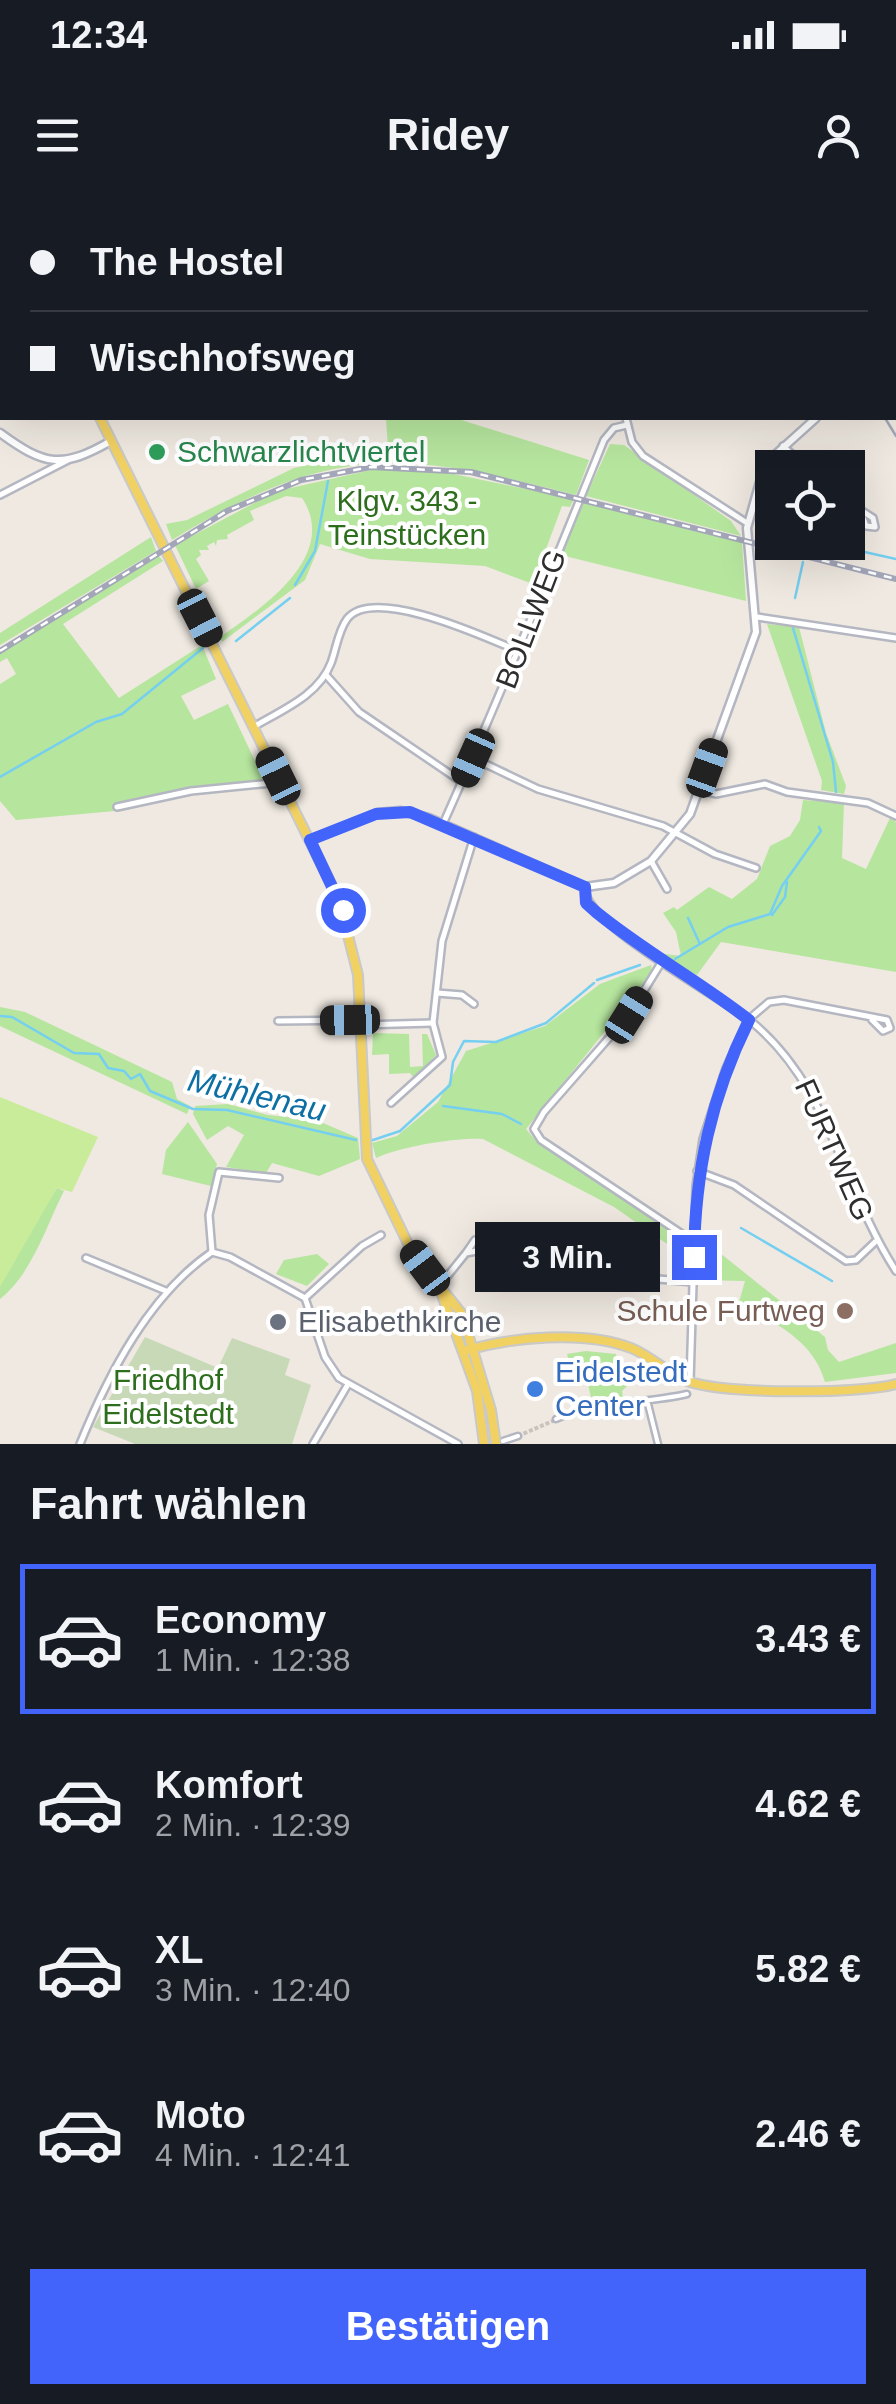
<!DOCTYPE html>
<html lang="de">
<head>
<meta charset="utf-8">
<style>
	body { margin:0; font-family:Arial,sans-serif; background:#242831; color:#f1f3f6; height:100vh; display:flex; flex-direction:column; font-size:38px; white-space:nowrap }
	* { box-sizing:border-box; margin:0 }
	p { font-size:32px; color:#9ea1a6 }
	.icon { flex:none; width:55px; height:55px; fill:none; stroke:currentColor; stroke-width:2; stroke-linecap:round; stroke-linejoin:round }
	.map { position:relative; height:1244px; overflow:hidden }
	.panel { display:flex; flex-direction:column; background:#171b24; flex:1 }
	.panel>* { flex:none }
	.guide { position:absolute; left:0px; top:0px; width:898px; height:220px; box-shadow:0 10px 40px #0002; display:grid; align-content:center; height:220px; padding:0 30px; background:#171b24 }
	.buttons { position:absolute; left:755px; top:250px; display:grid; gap:20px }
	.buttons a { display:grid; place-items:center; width:110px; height:110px; border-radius:0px; background:#171b24; box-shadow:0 10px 40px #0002; font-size:50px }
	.end { position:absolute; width:45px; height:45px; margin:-22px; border:12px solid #4264fb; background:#fff; box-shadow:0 0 0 5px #fff }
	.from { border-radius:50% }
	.bubble { position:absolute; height:70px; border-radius:0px; background:#171b24; box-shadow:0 10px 40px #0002; font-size:32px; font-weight:800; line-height:70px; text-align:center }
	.car { position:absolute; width:30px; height:60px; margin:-30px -15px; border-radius:12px; box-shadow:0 0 8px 2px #0007; background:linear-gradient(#222 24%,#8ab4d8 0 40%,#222 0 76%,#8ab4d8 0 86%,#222 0) }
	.guide b { display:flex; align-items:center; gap:35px; height:95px; font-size:38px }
	.guide b+b { border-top:2px solid #363941 }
	.guide i { width:25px; height:25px; background:#f1f3f6 }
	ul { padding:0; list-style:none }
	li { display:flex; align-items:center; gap:30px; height:150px; margin:0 20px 15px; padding:0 10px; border:5px solid transparent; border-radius:0px }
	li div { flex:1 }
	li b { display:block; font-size:38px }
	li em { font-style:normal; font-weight:800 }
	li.current { border-color:#4264fb }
	li>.icon { width:90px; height:90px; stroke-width:1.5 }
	h2 { padding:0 30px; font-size:45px; line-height:120px }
	.cta { display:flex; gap:20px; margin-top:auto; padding:20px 30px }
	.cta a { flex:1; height:115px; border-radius:0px; background:#4264fb; color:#fff; font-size:40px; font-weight:800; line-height:115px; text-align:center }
	.status { display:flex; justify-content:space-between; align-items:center; height:70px; padding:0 50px; background:#171b24; direction:ltr }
	.status svg { height:28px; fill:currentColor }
	header { display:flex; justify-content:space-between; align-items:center; height:130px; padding:0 30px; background:#171b24; font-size:45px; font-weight:800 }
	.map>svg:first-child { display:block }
</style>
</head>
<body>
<div class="status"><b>12:34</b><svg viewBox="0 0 49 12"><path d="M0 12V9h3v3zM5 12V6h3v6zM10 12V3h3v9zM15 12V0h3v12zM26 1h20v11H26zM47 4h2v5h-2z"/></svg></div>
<header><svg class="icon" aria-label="menu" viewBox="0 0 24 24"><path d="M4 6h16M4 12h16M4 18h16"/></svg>Ridey<svg class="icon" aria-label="person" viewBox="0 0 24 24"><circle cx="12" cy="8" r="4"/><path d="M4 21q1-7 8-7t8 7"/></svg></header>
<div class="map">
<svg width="896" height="1244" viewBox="0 0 896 1244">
	<rect width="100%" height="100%" fill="#efe9e1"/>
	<g fill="#b6e59e">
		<path d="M386,218H455L589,260L576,295C401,250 331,243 172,340L166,324L187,320L294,268L388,249Z"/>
		<path d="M610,244L624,245L731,321L741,336L586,296Z"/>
		<path d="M371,270H434L574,299L570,307L562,306L533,384L485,366L370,359L320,344L305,380L222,442L220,437C262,408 340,356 302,298L286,296L250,311L254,320L227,335L228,339L217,340L216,346L214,342L207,346L209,350H199L201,355L196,359L209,381L196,389L175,345L277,291Z"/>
		<path d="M583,301L742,342L746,401L561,355Z"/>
		<path d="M151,337L156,351L0,445V433Z"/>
		<path d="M158,355L163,361L63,424L119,498L202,445L216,479L181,496L194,520L228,504L265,582L202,587L115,604V611L16,620L0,601V484L16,474L7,458L0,462V453Z"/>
		<path d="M767,424L799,427L826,533L846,586L844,594L821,590L822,581Z"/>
		<path d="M803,600L844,603L842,658L866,669L890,618L896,622V772L721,742L697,775L657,753L681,756L676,732L663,713L674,707L677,710L709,687L732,699L757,679L770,646L790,636L800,620Z"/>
		<path d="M651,765L652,773L526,929L536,941L688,1044L690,1060L614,1007L483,939C457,937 399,947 376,958L372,943L397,936L438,902L466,851L545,826L600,784Z"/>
		<path d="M0,807L25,812L172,882L177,899L190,906L187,914L0,826Z"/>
		<path d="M373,833L409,834L410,867L423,866L422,834H427L436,855L414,878L410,873L389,874V854L372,855Z"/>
		<path d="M228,904L268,915L316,920L358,938L360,959L319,976L272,963L266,973L226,967L244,935L228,926L207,940L193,914L195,906Z"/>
		<path d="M188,922L217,964L211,986L162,974L166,950Z"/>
		<path d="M57,988L64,991C46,1026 32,1074 0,1099V1078Z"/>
		<path d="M698,1043L720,1053L825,1137L828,1150L839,1162L896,1143V1173L825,1182C813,1139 775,1124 739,1102L745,1081L698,1080Z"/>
		<path d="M317,1054L329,1064L307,1086L276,1074L284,1060Z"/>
		<path d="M586,1151L616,1154L619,1172L628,1171L631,1182L622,1191L623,1197L592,1202L588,1184L575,1183L567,1154Z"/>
	</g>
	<path fill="#c8d9b8" d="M145,1137L218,1168L232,1138L290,1159L285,1175L311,1185L292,1244H135L93,1227Z"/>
	<path fill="#c9ec9a" d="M0,897L98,937L72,992L57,988L0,1087Z"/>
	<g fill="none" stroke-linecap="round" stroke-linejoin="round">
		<g stroke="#75cff0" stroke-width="2.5">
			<path d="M326,0L327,2"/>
			<path d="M820,342L896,359"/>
			<path d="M295,385L315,351L328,281"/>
			<path d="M795,398L803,362"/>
			<path d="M793,428L833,562L836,592"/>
			<path d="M236,441L290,398"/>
			<path d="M0,577L96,522L122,514L203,448"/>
			<path d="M772,715L785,697L787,682"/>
			<path d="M688,718L700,744"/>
			<path d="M675,759L728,727L770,714L782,686L821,631L819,627"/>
			<path d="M597,780L640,765"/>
			<path d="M0,816L12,817L74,853L99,854L108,868L124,871L131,879L140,874L150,891L193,909L227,910L356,940"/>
			<path d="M443,906L502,914L521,924"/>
			<path d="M373,940L400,931L450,885L453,862L464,841L496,842L546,823L594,783"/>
			<path d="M741,1028L832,1081"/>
		</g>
		<path stroke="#c8c4bd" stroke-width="4" stroke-dasharray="4 2" stroke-linecap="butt" d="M518,1236L555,1220"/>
		<g stroke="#b4b7c1" stroke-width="9">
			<g id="pedestrian">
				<path d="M648,1204L658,1244"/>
				<path d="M556,1219C595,1201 644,1204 687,1194"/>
				<path d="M503,1241L518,1236"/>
			</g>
		</g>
		<g stroke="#b4b7c1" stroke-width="10">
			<g id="minor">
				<path d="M467,0L470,2"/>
				<path d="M808,0L810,2"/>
				<path d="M0,53L2,52"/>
				<path d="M626,218L632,242L643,256L747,323"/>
				<path d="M783,246L807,268"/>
				<path d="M0,295L68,260"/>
				<path d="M848,302L873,318L875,327L866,326L861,313"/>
				<path d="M757,417L896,438"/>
				<path d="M326,475L359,512L462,582"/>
				<path d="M255,526C282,510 319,495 331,463C336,450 338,431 347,419C373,385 485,437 516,450"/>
				<path d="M473,558L538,589L663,626L715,654L756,668"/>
				<path d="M699,590L716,594L765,584L787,592L868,603L896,616"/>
				<path d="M117,607L191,591L282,582"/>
				<path d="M443,624C500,497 552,369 604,240L614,228L627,225"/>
				<path d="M651,661L667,689"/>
				<path d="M585,688C583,724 721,796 753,823C831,888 843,990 896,1071"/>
				<path d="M661,763L629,815L544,912L534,929L541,940L694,1042"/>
				<path d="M437,793L462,795L474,804"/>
				<path d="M278,821L360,820"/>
				<path d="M361,825L433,823"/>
				<path d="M391,903L442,857L433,823L442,741L474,637"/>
				<path d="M697,971L734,985L846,1061L856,1060L875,1042"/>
				<path d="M212,1052L230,1057L305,1098L325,1157L339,1178L458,1244"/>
				<path d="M212,1052L209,1015L219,972L279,978"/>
				<path d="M86,1058L166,1091"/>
				<path d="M547,1063L566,1071L693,1082"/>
				<path d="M441,1084L466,1053L482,1050V1042L475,1040L466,1053"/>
				<path d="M305,1098L362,1046L381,1035"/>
				<path d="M690,1182L696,986L703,939L726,868L749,819L769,802L784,800L887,820L890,828L883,831L872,820"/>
				<path d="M80,1244C108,1175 149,1095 212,1052"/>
				<path d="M313,1244L347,1186"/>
			</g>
		</g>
		<g stroke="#b4b7c1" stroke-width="11">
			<g id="tertiary">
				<path d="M895,137L896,136"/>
				<path d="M0,233C45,266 62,269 111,241"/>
				<path d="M310,640L377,613L401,611L429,618L585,687L614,683L651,661L690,614L756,432L747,328L765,264L816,218"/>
			</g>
		</g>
		<g stroke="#c9c9c9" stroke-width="12">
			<g id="primary">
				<path d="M0,13L2,19"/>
				<path d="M0,33L2,38"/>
				<path d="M100,218L339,700L358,775L367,959L411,1050L462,1114L491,1210L496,1244"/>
				<path d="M439,1087L477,1191L484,1244"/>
				<path d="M464,1151C511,1137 584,1130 631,1148C652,1156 668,1175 690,1182C728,1194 857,1194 896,1184"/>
			</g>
		</g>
		<use href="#pedestrian" stroke="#fff" stroke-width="4"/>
		<use href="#minor" stroke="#fff" stroke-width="5"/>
		<use href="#tertiary" stroke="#fff" stroke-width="6"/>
		<use href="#primary" stroke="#f2d163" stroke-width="8"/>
		<g stroke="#a3a6b8" stroke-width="2.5">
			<path d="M756,0L758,2"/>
			<path d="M885,218L896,236"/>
		</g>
		<g stroke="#a3a6b8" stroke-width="6">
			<g id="rail">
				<path d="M786,0L787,2"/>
				<path d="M895,191L896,193"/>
				<path d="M895,215L896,217"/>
				<path d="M0,451L227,311L301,280L371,267L471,272L896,379"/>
			</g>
		</g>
		<use href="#rail" stroke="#fff" stroke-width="2.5" stroke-dasharray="8" stroke-linecap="butt"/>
	</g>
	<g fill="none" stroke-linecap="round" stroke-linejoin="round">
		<path stroke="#4264fb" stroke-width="12" d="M343,710L310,640L376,614L410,612L585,687L586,703L596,712C645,752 699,781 749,820C711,897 695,971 694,1057"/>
	</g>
	<circle fill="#2e9e5b" stroke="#fff" stroke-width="4" cx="157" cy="252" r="10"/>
	<circle fill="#8d6e63" stroke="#fff" stroke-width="4" cx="845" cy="1111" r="10"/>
	<circle fill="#6b7280" stroke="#fff" stroke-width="4" cx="278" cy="1122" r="10"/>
	<circle fill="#3f7fe0" stroke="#fff" stroke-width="4" cx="535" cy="1189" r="10"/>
	<g text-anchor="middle" stroke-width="8" stroke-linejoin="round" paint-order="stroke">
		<g font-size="30" fill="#27864d" stroke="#fff" text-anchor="start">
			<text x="177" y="262">Schwarzlichtviertel</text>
		</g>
		<g font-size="30" fill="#2c6e1b" stroke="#fff">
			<text x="407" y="311">Klgv. 343 -<tspan x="407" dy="34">Teinstücken</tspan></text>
			<text x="168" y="1190">Friedhof<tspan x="168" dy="34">Eidelstedt</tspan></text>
		</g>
		<g font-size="30" fill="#2e2e2e" stroke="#fff">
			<text transform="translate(531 419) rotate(-69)" y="10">BOLLWEG</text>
			<text transform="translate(834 950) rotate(66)" y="10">FURTWEG</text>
		</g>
		<g font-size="30" fill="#785e54" stroke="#fff" text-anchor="end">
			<text x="825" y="1121">Schule Furtweg</text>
		</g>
		<g font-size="30" fill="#5b616d" stroke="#fff" text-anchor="start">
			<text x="298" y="1132">Elisabethkirche</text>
		</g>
		<g font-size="30" fill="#366cbe" stroke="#fff" text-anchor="start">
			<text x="555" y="1182">Eidelstedt<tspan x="555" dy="34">Center</tspan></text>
		</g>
		<g font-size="32" font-style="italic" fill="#0d6fa3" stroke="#fff">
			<text transform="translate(257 895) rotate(13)" y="11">Mühlenau</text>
		</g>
	</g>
</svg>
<div class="buttons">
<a><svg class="icon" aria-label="locate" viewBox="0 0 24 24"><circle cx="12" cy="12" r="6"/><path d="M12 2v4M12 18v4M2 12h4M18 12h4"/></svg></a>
</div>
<i class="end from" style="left:343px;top:710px"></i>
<i class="end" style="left:694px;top:1057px"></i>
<div class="bubble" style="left:475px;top:1022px;width:185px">3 Min.</div>
<i class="car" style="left:200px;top:418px;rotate:153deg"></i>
<i class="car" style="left:473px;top:558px;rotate:204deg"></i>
<i class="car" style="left:707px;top:568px;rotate:20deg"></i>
<i class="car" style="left:278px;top:576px;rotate:334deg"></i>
<i class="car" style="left:629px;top:815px;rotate:32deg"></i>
<i class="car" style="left:350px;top:820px;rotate:269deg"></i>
<i class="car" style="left:425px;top:1068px;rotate:323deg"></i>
<div class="guide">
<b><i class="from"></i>The Hostel</b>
<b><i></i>Wischhofsweg</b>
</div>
</div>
<section class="panel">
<h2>Fahrt wählen</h2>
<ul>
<li class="current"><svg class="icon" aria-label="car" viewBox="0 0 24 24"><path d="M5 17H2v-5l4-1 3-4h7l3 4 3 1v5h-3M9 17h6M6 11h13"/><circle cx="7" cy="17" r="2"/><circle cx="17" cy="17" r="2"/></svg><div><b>Economy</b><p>1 Min. · 12:38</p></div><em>3.43 €</em></li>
<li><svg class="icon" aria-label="car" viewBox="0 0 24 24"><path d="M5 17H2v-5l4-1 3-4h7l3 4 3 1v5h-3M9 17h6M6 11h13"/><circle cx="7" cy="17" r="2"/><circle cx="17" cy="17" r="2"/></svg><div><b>Komfort</b><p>2 Min. · 12:39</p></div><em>4.62 €</em></li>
<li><svg class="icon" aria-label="car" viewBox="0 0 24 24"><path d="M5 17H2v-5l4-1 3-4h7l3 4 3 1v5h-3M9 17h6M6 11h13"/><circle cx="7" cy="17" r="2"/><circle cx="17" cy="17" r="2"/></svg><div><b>XL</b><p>3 Min. · 12:40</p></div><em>5.82 €</em></li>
<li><svg class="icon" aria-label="car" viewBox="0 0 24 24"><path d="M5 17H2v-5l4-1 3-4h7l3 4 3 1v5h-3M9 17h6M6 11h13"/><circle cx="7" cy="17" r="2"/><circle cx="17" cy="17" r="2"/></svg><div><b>Moto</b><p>4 Min. · 12:41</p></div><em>2.46 €</em></li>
</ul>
<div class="cta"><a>Bestätigen</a></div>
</section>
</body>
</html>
